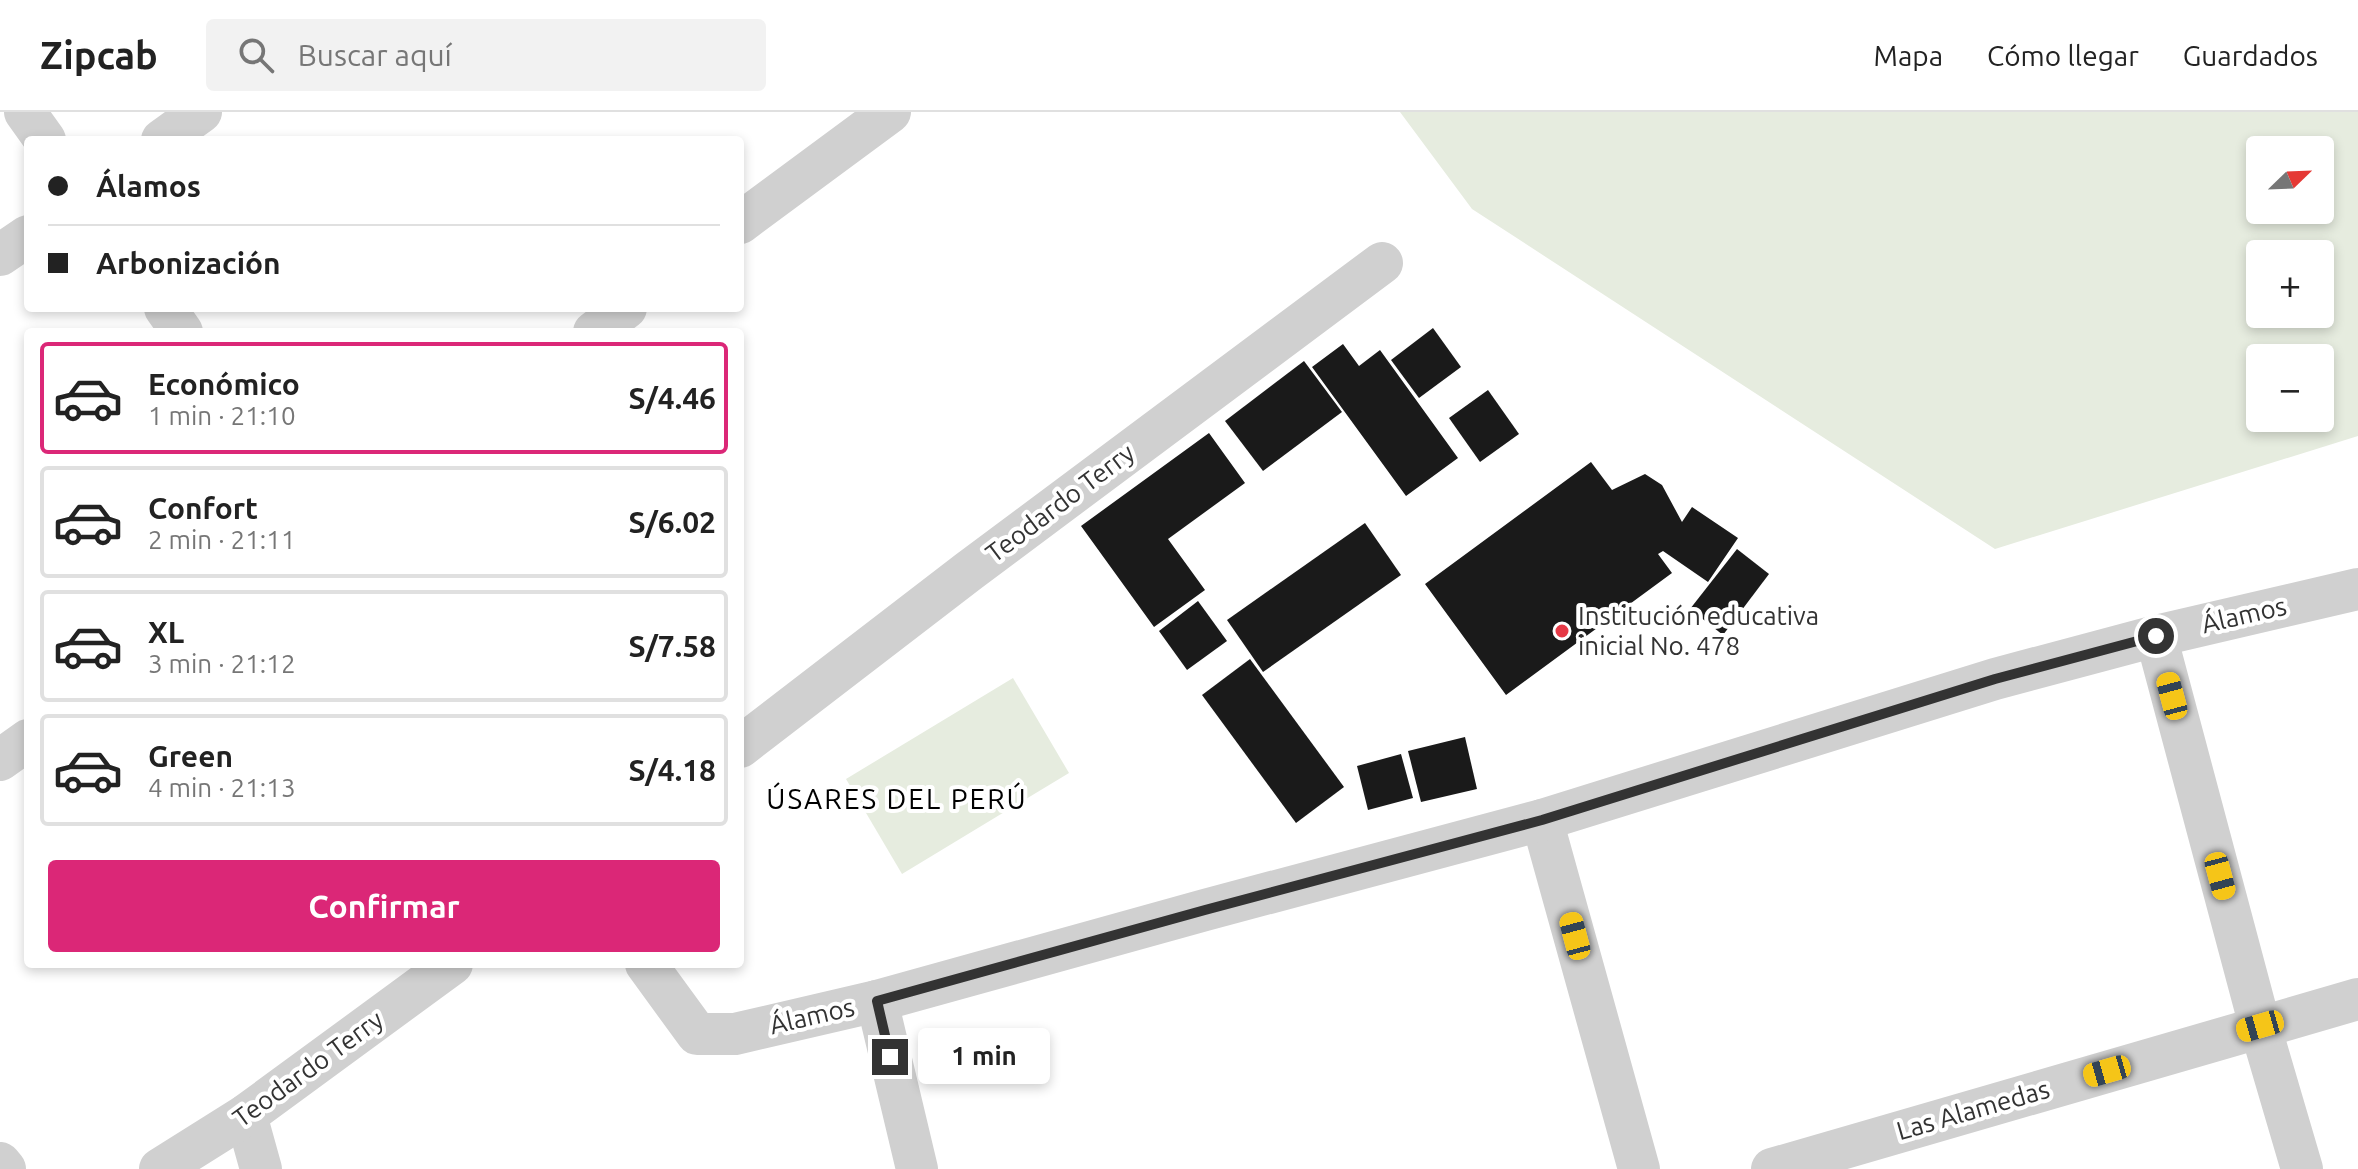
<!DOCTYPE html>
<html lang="es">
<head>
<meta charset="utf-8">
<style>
	body { margin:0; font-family:Ubuntu,sans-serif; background:#f2f2f2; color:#222; height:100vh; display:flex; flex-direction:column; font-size:30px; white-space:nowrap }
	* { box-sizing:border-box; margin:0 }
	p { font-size:26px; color:#767676 }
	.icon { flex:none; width:44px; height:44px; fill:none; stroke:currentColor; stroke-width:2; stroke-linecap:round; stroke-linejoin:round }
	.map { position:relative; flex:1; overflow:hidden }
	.details { position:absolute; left:24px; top:216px; width:720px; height:640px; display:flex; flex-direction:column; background:#fff; border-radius:8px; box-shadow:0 4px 12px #0003 }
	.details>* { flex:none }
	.banner { position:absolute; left:24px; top:24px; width:720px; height:176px; border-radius:8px; box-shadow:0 4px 12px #0003; display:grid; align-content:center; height:176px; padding:0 24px; background:#fff }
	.needle { width:52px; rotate:67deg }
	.controls { position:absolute; left:2246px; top:24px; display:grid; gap:16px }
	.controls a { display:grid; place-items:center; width:88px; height:88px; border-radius:8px; background:#fff; box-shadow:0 4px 12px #0003; font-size:40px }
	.end { position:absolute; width:36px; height:36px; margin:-18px; border:10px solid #333; background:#fff; box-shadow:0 0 0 4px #fff }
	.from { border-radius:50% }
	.bubble { position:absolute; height:56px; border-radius:8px; background:#fff; box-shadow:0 4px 12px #0003; font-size:26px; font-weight:700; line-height:56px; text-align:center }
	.car { position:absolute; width:24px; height:48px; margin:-24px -12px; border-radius:10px; box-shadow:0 0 6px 2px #0007; background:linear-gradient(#f5c518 24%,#345 0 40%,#f5c518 0 76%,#345 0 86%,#f5c518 0) }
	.banner b { display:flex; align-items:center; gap:28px; height:76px; font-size:30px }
	.banner b+b { border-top:2px solid #e0e0e0 }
	.banner i { width:20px; height:20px; background:#222 }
	ul { padding:14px 0 0; list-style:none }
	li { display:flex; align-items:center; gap:24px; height:112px; margin:0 16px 12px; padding:0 8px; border:4px solid #e0e0e0; border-radius:8px }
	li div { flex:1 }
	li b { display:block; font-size:30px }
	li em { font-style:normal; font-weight:700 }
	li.active { border-color:#db2777 }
	li>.icon { width:72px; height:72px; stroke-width:1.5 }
	.action { display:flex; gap:16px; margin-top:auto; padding:16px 24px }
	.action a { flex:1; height:92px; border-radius:8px; background:#db2777; color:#fff; font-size:32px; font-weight:700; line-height:92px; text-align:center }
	header { display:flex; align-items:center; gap:48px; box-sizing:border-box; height:112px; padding:0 40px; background:#fff; border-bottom:2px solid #e0e0e0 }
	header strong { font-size:38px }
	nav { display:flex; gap:44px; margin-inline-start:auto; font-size:28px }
	.search { width:560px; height:72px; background:#f2f2f2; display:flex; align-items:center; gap:20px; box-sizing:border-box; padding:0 28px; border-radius:8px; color:#767676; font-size:30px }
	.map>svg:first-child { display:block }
</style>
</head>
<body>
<header>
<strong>Zipcab</strong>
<div class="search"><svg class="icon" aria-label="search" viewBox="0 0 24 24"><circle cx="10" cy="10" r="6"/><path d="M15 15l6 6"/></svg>Buscar aquí</div>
<nav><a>Mapa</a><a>Cómo llegar</a><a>Guardados</a></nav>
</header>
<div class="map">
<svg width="2358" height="1057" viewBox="0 0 2358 1057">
	<rect width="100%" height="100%" fill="#fff"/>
	<g fill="#e6ecdf" fill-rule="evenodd">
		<path d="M1400,0H2358V324L1995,437L1472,97ZM2260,38H2320V98H2260ZM2260,142H2320V202H2260ZM2260,246H2320V306H2260Z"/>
		<path d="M1013,566L1069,661L902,762L846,667Z"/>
	</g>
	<g fill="#1a1a1a">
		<path d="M1433,216L1461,255L1419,286L1391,248Z"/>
		<path d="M1343,232L1359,254L1380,238L1458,346L1406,384L1312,255Z"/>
		<path d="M1304,249L1342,300L1263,359L1225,309Z"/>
		<path d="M1488,278L1519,322L1480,350L1449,306Z"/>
		<path d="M1209,321L1245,371L1168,427L1205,478L1154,515L1081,414Z"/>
		<path d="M1591,350L1612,378L1645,362L1662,373L1682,410L1692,395L1738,426L1708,470L1663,439L1658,442L1672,461L1506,583L1425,472Z"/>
		<path d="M1365,411L1401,463L1263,560L1227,508Z"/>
		<path d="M1737,437L1769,462L1723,523L1690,497Z"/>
		<path d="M1198,489L1227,529L1187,558L1159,519Z"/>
		<path d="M1250,547L1344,675L1296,711L1202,583Z"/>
		<path d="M1465,625L1477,677L1421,690L1408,639Z"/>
		<path d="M1401,642L1413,686L1368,698L1357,654Z"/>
	</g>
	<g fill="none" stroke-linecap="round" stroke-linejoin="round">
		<g stroke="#d0d0d0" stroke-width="42">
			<path d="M25,0L45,28"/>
			<path d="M162,28L201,0"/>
			<path d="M740,111L890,0"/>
			<path d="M0,143L28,124"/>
			<path d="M165,196L182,220"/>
			<path d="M594,220L626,196"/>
			<path d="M2156,524L2260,914L2302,1057"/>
			<path d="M740,635L969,459L1382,151"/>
			<path d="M0,648L28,628"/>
			<path d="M1542,708L1639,1057"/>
			<path d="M646,852L697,922H735L877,889L1205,798L1542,708L1995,567L2156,524L2358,477"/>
			<path d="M877,889L917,1057"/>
			<path d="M246,1003L261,1057"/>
			<path d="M0,1051L5,1057"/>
			<path d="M160,1057L246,1003L452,852"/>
			<path d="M1772,1057L2358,887"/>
		</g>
	</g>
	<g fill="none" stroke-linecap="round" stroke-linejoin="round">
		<path stroke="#333" stroke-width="10" d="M890,945L877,889L1205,798L1542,708L1995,567L2156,524"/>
	</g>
	<circle fill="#e63946" stroke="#fff" stroke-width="3" cx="1562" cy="519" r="8"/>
	<g text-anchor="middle" stroke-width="8" stroke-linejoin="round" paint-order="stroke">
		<g font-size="26" fill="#333" stroke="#fff">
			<text transform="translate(1060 391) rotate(-37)" y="9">Teodardo Terry</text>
			<text transform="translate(2244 503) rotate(-13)" y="9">Álamos</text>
			<text transform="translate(812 904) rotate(-13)" y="9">Álamos</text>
			<text transform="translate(308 957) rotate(-36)" y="9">Teodardo Terry</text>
			<text transform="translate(1973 998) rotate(-16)" y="9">Las Alamedas</text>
		</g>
		<g font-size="26" fill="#333" stroke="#fff" text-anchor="start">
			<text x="1578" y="513">Institución educativa<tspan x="1578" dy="30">inicial No. 478</tspan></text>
		</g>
		<g font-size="28" letter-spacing="2" fill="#000" stroke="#fff">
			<text x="897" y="697">ÚSARES DEL PERÚ</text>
		</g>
	</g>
</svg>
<div class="controls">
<a><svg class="needle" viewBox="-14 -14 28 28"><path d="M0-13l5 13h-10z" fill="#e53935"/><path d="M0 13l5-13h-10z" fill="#767676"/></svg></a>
<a>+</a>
<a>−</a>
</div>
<i class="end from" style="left:2156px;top:524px"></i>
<i class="end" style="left:890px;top:945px"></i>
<div class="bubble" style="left:918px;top:916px;width:132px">1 min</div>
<i class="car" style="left:2172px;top:584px;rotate:345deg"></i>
<i class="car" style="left:2220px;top:764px;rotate:165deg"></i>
<i class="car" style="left:1575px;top:824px;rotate:345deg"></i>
<i class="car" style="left:2260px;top:914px;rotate:254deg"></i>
<i class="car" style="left:2107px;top:959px;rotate:254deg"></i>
<div class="banner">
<b><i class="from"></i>Álamos</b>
<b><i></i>Arbonización</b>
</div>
<section class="details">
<ul>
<li class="active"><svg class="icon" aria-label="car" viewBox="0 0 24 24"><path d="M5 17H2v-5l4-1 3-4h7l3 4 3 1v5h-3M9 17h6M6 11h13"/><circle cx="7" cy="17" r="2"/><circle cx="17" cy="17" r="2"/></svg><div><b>Económico</b><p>1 min · 21:10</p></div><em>S/4.46</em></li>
<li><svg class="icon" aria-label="car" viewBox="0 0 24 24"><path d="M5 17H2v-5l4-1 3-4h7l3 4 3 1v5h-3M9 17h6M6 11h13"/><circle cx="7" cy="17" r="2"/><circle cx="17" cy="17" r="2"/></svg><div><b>Confort</b><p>2 min · 21:11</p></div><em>S/6.02</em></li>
<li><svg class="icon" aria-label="car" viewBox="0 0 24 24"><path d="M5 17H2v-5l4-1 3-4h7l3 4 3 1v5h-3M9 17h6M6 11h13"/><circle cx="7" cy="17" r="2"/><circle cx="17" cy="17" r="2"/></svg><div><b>XL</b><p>3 min · 21:12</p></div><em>S/7.58</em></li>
<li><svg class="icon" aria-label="car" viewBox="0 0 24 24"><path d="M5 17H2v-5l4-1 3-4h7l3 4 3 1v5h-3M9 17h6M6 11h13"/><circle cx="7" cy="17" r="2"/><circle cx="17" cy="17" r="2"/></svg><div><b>Green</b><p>4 min · 21:13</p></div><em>S/4.18</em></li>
</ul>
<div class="action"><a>Confirmar</a></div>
</section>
</div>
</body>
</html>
